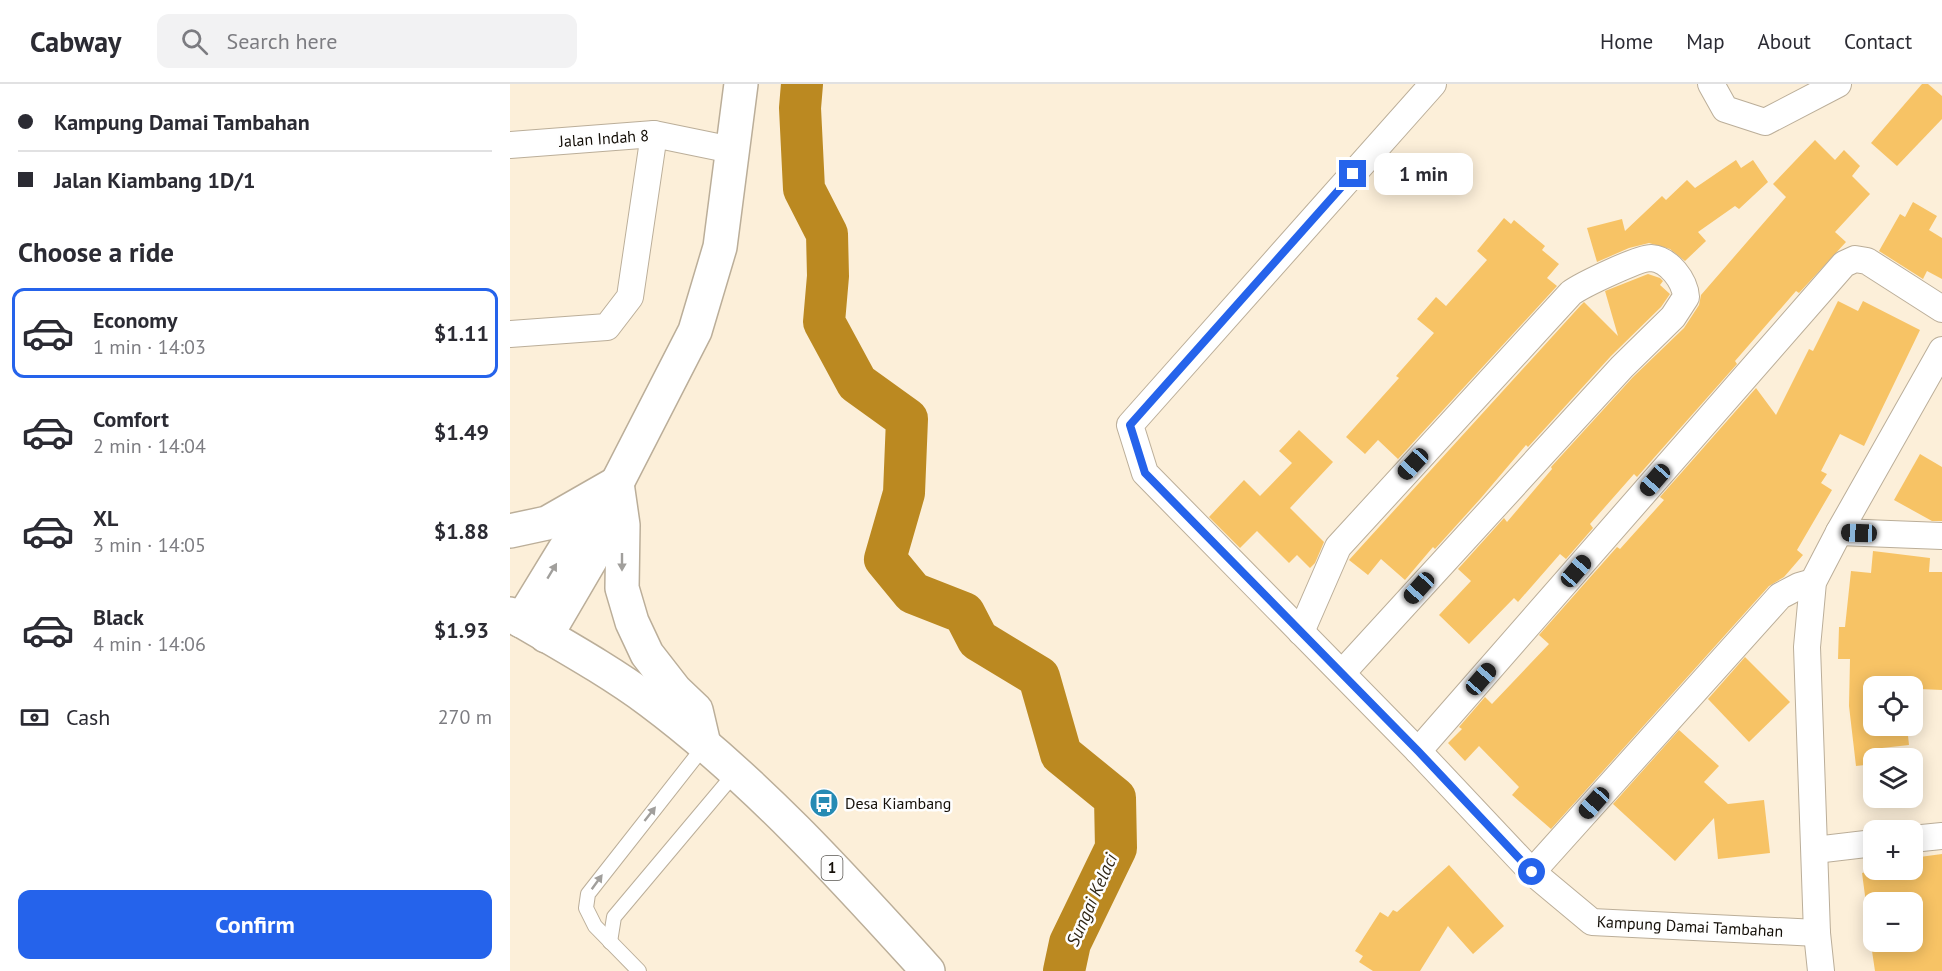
<!DOCTYPE html>
<html lang="en">
<head>
<meta charset="utf-8">
<style>
	body { margin:0; font-family:"PT Sans",sans-serif; background:#f2f2f3; color:#2b2b33; height:100vh; display:flex; flex-direction:column; font-size:22px; white-space:nowrap }
	* { box-sizing:border-box; margin:0 }
	p { font-size:20px; color:#7c7c81 }
	.icon { flex:none; width:33px; height:33px; fill:none; stroke:currentColor; stroke-width:2; stroke-linecap:round; stroke-linejoin:round }
	.map { position:relative; flex:1; overflow:hidden }
	.panel { display:flex; flex-direction:column; background:#fff; width:510px }
	.panel>* { flex:none }
	.guide { display:grid; align-content:center; height:132px; padding:0 18px; background:#fff }
	.buttons { position:absolute; left:1353px; top:592px; display:grid; gap:12px }
	.buttons a { display:grid; place-items:center; width:60px; height:60px; border-radius:12px; background:#fff; box-shadow:0 3px 15px #0003; font-size:30px }
	.end { position:absolute; width:27px; height:27px; margin:-14px; border:8px solid #2563eb; background:#fff; box-shadow:0 0 0 3px #fff }
	.from { border-radius:50% }
	.bubble { position:absolute; height:42px; border-radius:12px; background:#fff; box-shadow:0 3px 15px #0003; font-size:20px; font-weight:700; line-height:42px; text-align:center }
	.car { position:absolute; width:18px; height:36px; margin:-18px -9px; border-radius:8px; box-shadow:0 0 4px 2px #0007; background:linear-gradient(#222 24%,#8ab4d8 0 40%,#222 0 76%,#8ab4d8 0 86%,#222 0) }
	.guide b { display:flex; align-items:center; gap:21px; height:57px; font-size:22px }
	.guide b+b { border-top:2px solid #e1e1e2 }
	.guide i { width:15px; height:15px; background:#2b2b33 }
	ul { padding:0; list-style:none }
	li { display:flex; align-items:center; gap:18px; height:90px; margin:0 12px 9px; padding:0 6px; border:3px solid transparent; border-radius:12px }
	li div { flex:1 }
	li b { display:block; font-size:22px }
	li em { font-style:normal; font-weight:700 }
	li.on { border-color:#2563eb }
	li>.icon { width:54px; height:54px; stroke-width:1.5 }
	h2 { padding:0 18px; font-size:27px; line-height:72px }
	.pay { display:flex; align-items:center; gap:15px; height:66px; padding:0 18px; font-size:22px }
	.pay p { margin-inline-start:auto }
	.action { display:flex; gap:12px; margin-top:auto; padding:12px 18px }
	.action a { flex:1; height:69px; border-radius:12px; background:#2563eb; color:#fff; font-size:24px; font-weight:700; line-height:69px; text-align:center }
	header { display:flex; align-items:center; gap:36px; box-sizing:border-box; height:84px; padding:0 30px; background:#fff; border-bottom:2px solid #e1e1e2 }
	header strong { font-size:28px }
	nav { display:flex; gap:33px; margin-inline-start:auto; font-size:21px }
	.search { width:420px; height:54px; background:#f2f2f3; display:flex; align-items:center; gap:15px; box-sizing:border-box; padding:0 21px; border-radius:12px; color:#7c7c81; font-size:22px }
	main { display:flex; flex:1; min-height:0 }
	.map>svg:first-child { display:block }
</style>
</head>
<body>
<header>
<strong>Cabway</strong>
<div class="search"><svg class="icon" aria-label="search" viewBox="0 0 24 24"><circle cx="10" cy="10" r="6"/><path d="M15 15l6 6"/></svg>Search here</div>
<nav><a>Home</a><a>Map</a><a>About</a><a>Contact</a></nav>
</header>
<main>
<section class="panel">
<div class="guide">
<b><i class="from"></i>Kampung Damai Tambahan</b>
<b><i></i>Jalan Kiambang 1D/1</b>
</div>
<h2>Choose a ride</h2>
<ul>
<li class="on"><svg class="icon" aria-label="car" viewBox="0 0 24 24"><path d="M5 17H2v-5l4-1 3-4h7l3 4 3 1v5h-3M9 17h6M6 11h13"/><circle cx="7" cy="17" r="2"/><circle cx="17" cy="17" r="2"/></svg><div><b>Economy</b><p>1 min · 14:03</p></div><em>$1.11</em></li>
<li><svg class="icon" aria-label="car" viewBox="0 0 24 24"><path d="M5 17H2v-5l4-1 3-4h7l3 4 3 1v5h-3M9 17h6M6 11h13"/><circle cx="7" cy="17" r="2"/><circle cx="17" cy="17" r="2"/></svg><div><b>Comfort</b><p>2 min · 14:04</p></div><em>$1.49</em></li>
<li><svg class="icon" aria-label="car" viewBox="0 0 24 24"><path d="M5 17H2v-5l4-1 3-4h7l3 4 3 1v5h-3M9 17h6M6 11h13"/><circle cx="7" cy="17" r="2"/><circle cx="17" cy="17" r="2"/></svg><div><b>XL</b><p>3 min · 14:05</p></div><em>$1.88</em></li>
<li><svg class="icon" aria-label="car" viewBox="0 0 24 24"><path d="M5 17H2v-5l4-1 3-4h7l3 4 3 1v5h-3M9 17h6M6 11h13"/><circle cx="7" cy="17" r="2"/><circle cx="17" cy="17" r="2"/></svg><div><b>Black</b><p>4 min · 14:06</p></div><em>$1.93</em></li>
</ul>
<div class="pay"><svg class="icon" aria-label="cash" viewBox="0 0 24 24"><path d="M3 7h18v10H3z"/><circle cx="12" cy="12" r="2"/></svg>Cash<p>270 m</p></div>
<div class="action"><a>Confirm</a></div>
</section>
<div class="map">
<svg width="1432" height="887" viewBox="0 0 1432 887">
	<rect width="100%" height="100%" fill="#fcefd9"/>
	<g fill="none" stroke-linecap="round" stroke-linejoin="round">
		<path stroke="#bb8921" stroke-width="42" d="M292,0L290,24L294,105L317,150L318,192L314,238L347,299L397,335L394,409L375,475L403,509L454,529L468,556L529,593L551,670L605,714L606,764L560,859L554,887"/>
	</g>
	<g fill="#f7c365">
		<path d="M1412,0H1418L1432,12V35L1387,82L1361,59Z"/>
		<path d="M1305,56L1325,76L1334,66L1350,82L1342,92L1360,110L1325,148L1336,158L1289,209L1286,207L1225,277L1227,280L1127,393L1124,390L1080,440L1083,444L1056,475L1050,470L1008,518L1004,514L959,560L929,531L961,497L948,485L994,434L997,438L1042,385L1041,383L1123,293L1174,244L1189,221L1191,211L1276,113L1263,100Z"/>
		<path d="M1226,76L1231,84L1243,76L1258,98L1229,125L1225,122L1188,148L1196,157L1175,177L1160,165L1139,159L1119,164L1087,178L1077,144L1112,135L1115,147L1152,112L1156,116L1177,96L1185,104Z"/>
		<path d="M1403,118L1427,132L1419,146L1432,154V195L1417,187L1413,195L1369,167L1390,130L1395,133Z"/>
		<path d="M994,134L1001,140L1004,136L1035,162L1032,166L1049,180L1037,194L1047,202L888,375L868,356L855,370L836,353L889,294L886,292L924,249L907,235L926,213L936,222L977,176L967,167Z"/>
		<path d="M1138,190L1150,194L1153,197L1150,201L1160,210L1151,223L1101,272L1018,363L1016,361L971,414L925,465L923,463L895,496L871,475L858,491L839,476L1071,221L1074,218L1108,252L1095,207Z"/>
		<path d="M1328,217L1348,227L1353,217L1410,246L1354,362L1330,350L1311,387L1317,390L1311,399L1322,406L1287,466L1293,471L1274,493L1259,502L1041,745L1002,711L1009,703L969,662L955,677L938,659L952,645L949,643L975,613L982,620L1039,560L1029,551L1107,463L1110,465L1154,416L1150,413L1246,304L1266,331L1299,265L1303,267Z"/>
		<path d="M789,346L823,378L780,424L814,458L805,479L800,484L787,471L779,479L747,447L730,464L699,433L734,396L750,412L782,379L769,367Z"/>
		<path d="M1410,370L1432,383V437H1422L1384,416Z"/>
		<path d="M1363,467L1420,474L1419,488H1432V606L1364,603V642H1397L1399,661L1372,664L1373,675H1364V680L1346,682L1339,622L1340,575H1328L1329,543H1335L1341,487L1361,489Z"/>
		<path d="M1235,573L1280,618L1239,658L1198,615Z"/>
		<path d="M1169,646L1209,682L1194,698L1218,720L1254,716L1260,769L1208,775L1204,734L1165,777L1103,720Z"/>
		<path d="M1432,770V887H1365L1362,867L1402,861V819H1356L1352,789L1364,786H1402V774Z"/>
		<path d="M939,781L994,842L963,870L938,842L910,887H863L849,878L853,872L845,867L870,828L878,833L883,826L887,828Z"/>
	</g>
	<g fill="none" stroke-linecap="round" stroke-linejoin="round">
		<g stroke="#bbae99" stroke-width="16">
			<g id="lane">
				<path d="M100,858L104,833L225,689"/>
				<path d="M129,887L85,842L76,824L78,810L195,661"/>
			</g>
		</g>
		<g stroke="#bbae99" stroke-width="28">
			<g id="street">
				<path d="M923,0L620,341L635,389L908,667L1022,788L1082,838L1307,849"/>
				<path d="M1201,0L1215,25L1255,38L1328,0"/>
				<path d="M0,61L144,50L222,66"/>
				<path d="M0,250L97,243L120,213L144,50"/>
				<path d="M1329,448L1432,452"/>
				<path d="M791,548L828,463L1061,209C1072,201 1128,174 1141,174C1159,175 1175,197 1176,213L1163,233L1112,283L832,589"/>
				<path d="M908,667L1334,180L1345,175L1357,177L1432,225"/>
				<path d="M1402,755L1432,752"/>
				<path d="M1305,766L1364,759"/>
				<path d="M1022,788L1270,512L1289,502L1303,498"/>
				<path d="M1311,887L1307,849L1297,563L1303,498L1329,448L1432,266"/>
			</g>
		</g>
		<g stroke="#bbae99" stroke-width="36">
			<g id="secondary">
				<path d="M11,537L58,460L91,419"/>
				<path d="M36,552L81,475L107,399L185,247L210,163L231,0"/>
			</g>
		</g>
		<g stroke="#bbae99" stroke-width="36">
			<g id="primary">
				<path d="M0,447L37,439L107,399L113,441L112,504L122,538L137,570L165,606L186,626L193,656"/>
				<path d="M0,530C47,558 97,585 140,617C243,694 332,792 418,887"/>
			</g>
		</g>
		<use href="#lane" stroke="#fff" stroke-width="14"/>
		<use href="#street" stroke="#fff" stroke-width="26"/>
		<use href="#secondary" stroke="#fff" stroke-width="33"/>
		<use href="#primary" stroke="#fff" stroke-width="33"/>
	</g>
	<defs><path id="oneway-solid" d="M-6-.8H1V-3.2L6.5 0L1 3.2V.8H-6Z" transform="scale(1.5)"/></defs>
	<g fill="#a19f9c">
		<use href="#oneway-solid" transform="translate(112 478) rotate(90)"/>
		<use href="#oneway-solid" transform="translate(42 487) rotate(-59)"/>
		<use href="#oneway-solid" transform="translate(140 730) rotate(-52)"/>
		<use href="#oneway-solid" transform="translate(87 798) rotate(-54)"/>
	</g>
	<g fill="none" stroke-linecap="round" stroke-linejoin="round">
		<path stroke="#2563eb" stroke-width="8" d="M843,90L620,341L635,389L908,667L1022,788"/>
	</g>
	<defs>
		<g id="bus-disc" transform="scale(1.5)"><circle r="9.5" fill="#268bb4" stroke="#fefefe"/><path d="M-5-6H5V4H4V6H2V4H-2V6H-4V4H-5ZM-3.5-4V0h7V-4ZM-3.5 1.2v1.5H-2V1.2ZM2 1.2v1.5H3.5V1.2Z" fill="#fff"/></g>
	</defs>
	<g fill-rule="evenodd">
		<use href="#bus-disc" x="314" y="719"/>
	</g>
	<g text-anchor="middle" stroke-width="5" stroke-linejoin="round" paint-order="stroke">
		<rect fill="#fefefe" stroke="#5a5752" stroke-width="1.5" x="311.5" y="772" width="21" height="24" rx="4.5"/>
		<g font-size="15" font-weight="bold" fill="#140f08">
			<text x="322" y="789">1</text>
		</g>
		<g font-size="16" fill="#140f08" stroke="#fefefe">
			<text transform="translate(94 54) rotate(-4)" y="6">Jalan Indah 8</text>
			<text transform="translate(1180 842) rotate(3)" y="6">Kampung Damai Tambahan</text>
		</g>
		<g font-size="16" fill="#140f08" stroke="#fefefe" text-anchor="start">
			<text x="335" y="725">Desa Kiambang</text>
		</g>
		<g font-size="18" font-style="italic" fill="#322817" stroke="#fefefe">
			<text transform="translate(582 816) rotate(-66)" y="6">Sungai Kelaci</text>
		</g>
	</g>
</svg>
<div class="buttons">
<a><svg class="icon" aria-label="locate" viewBox="0 0 24 24"><circle cx="12" cy="12" r="6"/><path d="M12 2v4M12 18v4M2 12h4M18 12h4"/></svg></a>
<a><svg class="icon" aria-label="layers" viewBox="0 0 24 24"><path d="M12 4l9 5-9 5-9-5zM3 14l9 5 9-5"/></svg></a>
<a>+</a>
<a>−</a>
</div>
<i class="end from" style="left:1022px;top:788px"></i>
<i class="end" style="left:843px;top:90px"></i>
<div class="bubble" style="left:864px;top:69px;width:99px">1 min</div>
<i class="car" style="left:903px;top:380px;rotate:223deg"></i>
<i class="car" style="left:1145px;top:396px;rotate:221deg"></i>
<i class="car" style="left:1349px;top:449px;rotate:272deg"></i>
<i class="car" style="left:1066px;top:487px;rotate:41deg"></i>
<i class="car" style="left:909px;top:504px;rotate:222deg"></i>
<i class="car" style="left:971px;top:595px;rotate:41deg"></i>
<i class="car" style="left:1084px;top:719px;rotate:222deg"></i>
</div>
</main>
</body>
</html>
